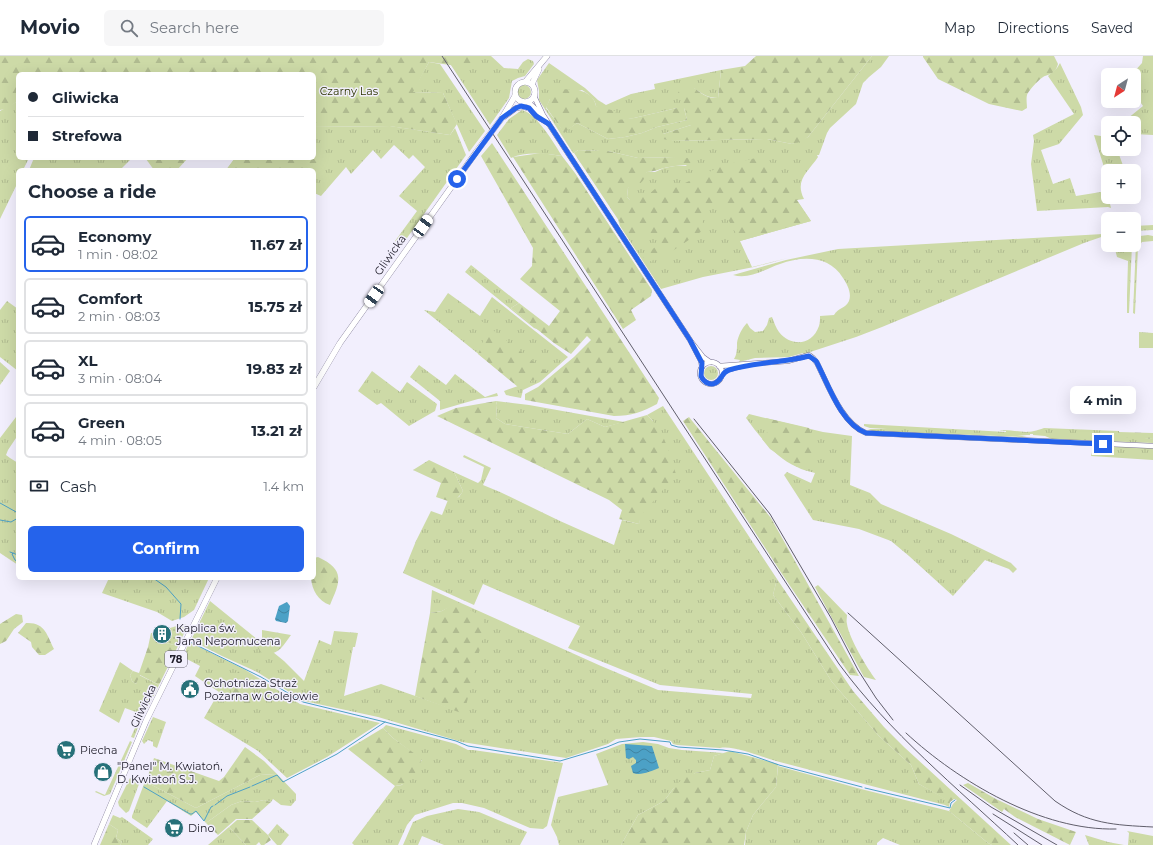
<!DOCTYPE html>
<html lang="en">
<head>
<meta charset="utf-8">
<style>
	body { margin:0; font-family:Montserrat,sans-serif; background:#f6f6f7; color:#1f2937; height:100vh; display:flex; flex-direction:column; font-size:15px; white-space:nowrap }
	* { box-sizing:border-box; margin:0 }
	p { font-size:13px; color:#747a83 }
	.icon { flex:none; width:22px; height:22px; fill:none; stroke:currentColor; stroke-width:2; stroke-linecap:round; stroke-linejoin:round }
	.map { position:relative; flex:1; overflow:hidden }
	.details { position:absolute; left:16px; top:112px; width:300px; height:412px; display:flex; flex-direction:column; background:#fff; border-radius:6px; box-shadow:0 4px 16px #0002 }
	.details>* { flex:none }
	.hud { position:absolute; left:16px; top:16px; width:300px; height:88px; border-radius:6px; box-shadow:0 4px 16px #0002; display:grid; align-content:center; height:88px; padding:0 12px; background:#fff }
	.needle { width:26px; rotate:216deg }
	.buttons { position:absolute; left:1101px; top:12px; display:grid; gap:8px }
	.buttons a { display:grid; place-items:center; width:40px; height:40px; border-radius:6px; background:#fff; box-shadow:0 4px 16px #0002; font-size:20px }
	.end { position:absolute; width:18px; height:18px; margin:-9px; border:5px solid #2563eb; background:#fff; box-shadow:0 0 0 2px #fff }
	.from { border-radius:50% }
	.bubble { position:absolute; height:28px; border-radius:6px; background:#fff; box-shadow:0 4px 16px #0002; font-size:13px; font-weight:700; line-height:28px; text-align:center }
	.car { position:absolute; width:12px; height:24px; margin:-12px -6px; border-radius:5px; box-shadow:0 0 3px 1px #0007; background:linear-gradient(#fff 24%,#345 0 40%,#fff 0 76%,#345 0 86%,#fff 0) }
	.hud b { display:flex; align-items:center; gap:14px; height:38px; font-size:15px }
	.hud b+b { border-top:1px solid #e0e1e3 }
	.hud i { width:10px; height:10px; background:#1f2937 }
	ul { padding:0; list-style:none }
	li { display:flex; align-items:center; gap:12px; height:56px; margin:0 8px 6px; padding:0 4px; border:2px solid #e0e1e3; border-radius:6px }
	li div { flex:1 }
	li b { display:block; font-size:15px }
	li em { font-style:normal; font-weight:700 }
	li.current { border-color:#2563eb }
	li>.icon { width:36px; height:36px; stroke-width:1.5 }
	h2 { padding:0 12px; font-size:18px; line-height:48px }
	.pay { display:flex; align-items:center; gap:10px; height:44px; padding:0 12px; font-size:15px }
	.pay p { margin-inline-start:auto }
	.button { display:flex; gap:8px; margin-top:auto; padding:8px 12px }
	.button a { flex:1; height:46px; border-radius:6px; background:#2563eb; color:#fff; font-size:16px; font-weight:700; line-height:46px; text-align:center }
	header { display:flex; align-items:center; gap:24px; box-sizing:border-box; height:56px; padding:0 20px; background:#fff; border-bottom:1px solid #e0e1e3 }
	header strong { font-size:19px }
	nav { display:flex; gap:22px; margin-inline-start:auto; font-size:14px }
	.search { width:280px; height:36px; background:#f6f6f7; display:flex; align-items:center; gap:10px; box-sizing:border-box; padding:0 14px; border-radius:6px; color:#747a83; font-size:15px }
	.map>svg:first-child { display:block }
</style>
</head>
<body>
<header>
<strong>Movio</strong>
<div class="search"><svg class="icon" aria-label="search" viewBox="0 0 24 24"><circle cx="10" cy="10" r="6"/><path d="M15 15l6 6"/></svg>Search here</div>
<nav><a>Map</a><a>Directions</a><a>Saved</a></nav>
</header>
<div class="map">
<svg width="1153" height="789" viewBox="0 0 1153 789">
	<defs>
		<pattern id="grass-tufts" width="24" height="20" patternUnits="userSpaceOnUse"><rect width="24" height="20" fill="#cddaa7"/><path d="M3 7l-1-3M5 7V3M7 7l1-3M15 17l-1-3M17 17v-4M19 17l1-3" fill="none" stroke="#b0bb90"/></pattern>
		<pattern id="forest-firs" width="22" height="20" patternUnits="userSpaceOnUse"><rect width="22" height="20" fill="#cddaa7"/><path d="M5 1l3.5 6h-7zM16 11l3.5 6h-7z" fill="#b0bb90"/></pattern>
		<pattern id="park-dots" width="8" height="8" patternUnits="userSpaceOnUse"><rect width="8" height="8" fill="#cddaa7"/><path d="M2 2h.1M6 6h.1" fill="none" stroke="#b0bb90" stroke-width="1.8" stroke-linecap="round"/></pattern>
		<pattern id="water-waves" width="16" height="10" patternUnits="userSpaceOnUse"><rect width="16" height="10" fill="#4ca1c6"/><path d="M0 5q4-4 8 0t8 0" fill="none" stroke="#3f83a1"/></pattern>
	</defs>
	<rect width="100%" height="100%" fill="#f2effd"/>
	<g fill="url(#grass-tufts)" fill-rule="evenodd">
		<path d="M451,0H491L504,12L518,13L523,6L528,3L533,5L534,8L525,20L518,22L512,25L509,42L490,69L447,3Z"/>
		<path d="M872,0H889L881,11L869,21L863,27L856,48L830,72L827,77L819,99H817L818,101C809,115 794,124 804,143L797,144L811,165L740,185L752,211L788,202L754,211L703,221L661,233L620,170L618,164L630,144L627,141L628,132L647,116H655L664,112L675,110H687L674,101L638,102L608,95H600L578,94L574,97H573L539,44V35L537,24L549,7L585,32L598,44L606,49L631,38L655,33L654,28L721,14L718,42C708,42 702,38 694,32L691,64V69L663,78L673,85L767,83L792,88L808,81ZM582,34C588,38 595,42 596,50L617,65L634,62L677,52H684L687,64L657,71L642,77L625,81L608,83L577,67L564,76L546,52L550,43Z"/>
		<path d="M1143,0H1153V79L1134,78V67H1122L1143,50L1134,37V23L1136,22L1132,18L1142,7Z"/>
		<path d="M429,6L440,8L485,75L469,96L443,37L412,36Z"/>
		<path d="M1060,7L1081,51L1083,59L1059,88L1041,94L1053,128L1070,122L1076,140L1107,135L1111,152L1108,151L1037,155L1031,108L1034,85L1033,79L1074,58L1048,20L1057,12Z"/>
		<circle cx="524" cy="36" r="7"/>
		<path d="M18,45V102H29L23,114H18V126L0,163V55Z"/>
		<path d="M522,54C537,58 554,87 562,100C546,98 527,95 511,102L497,79L509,63Z"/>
		<path d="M390,70L450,79L455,72L466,99L402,189L395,185L417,155L399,140L425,111L413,99L409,103L394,89L381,103L373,94L351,118L346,111L321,140L314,137V114H226L235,102H314V71Z"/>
		<path d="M1094,79L1108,81V93H1117L1125,115H1108V124Z"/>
		<path d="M34,102H132L120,114H29Z"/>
		<path d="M1153,169V174L1134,175V170Z"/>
		<path d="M1103,178L1107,179L1084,187L882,271L856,281L804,298L803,297L789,301L755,302L739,306L740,304L734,303C737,298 737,294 737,287C738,280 742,272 747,267L750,272L755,276L763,275L767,269L769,262L772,261C774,266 776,272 779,276C791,291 812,290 819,270C820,267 820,263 820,260L834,259C838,252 846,252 849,245C852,237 847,228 843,222C829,199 802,200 780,208C765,213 749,224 733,219L786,204L838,193Z"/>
		<path d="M1148,179L1153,180V185L1142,186L1138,191L1135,258L1133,257L1136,187L1140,180Z"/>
		<path d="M1114,189H1132L1129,257H1127V239L1128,205L1117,201Z"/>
		<path d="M471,209L519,247L511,252L539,274L534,272L465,216Z"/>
		<path d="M448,237L480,260L492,241L568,301L540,326L523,334L521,342L506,339L504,335L518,330L424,254L435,256Z"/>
		<path d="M7,245L18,253V315L0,301V254Z"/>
		<path d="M1139,276L1153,277V292H1139Z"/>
		<path d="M0,306L10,315L0,329Z"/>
		<path d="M419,309L446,329L455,318L485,341L497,337L498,340L478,343L440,354V345L410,321Z"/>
		<circle cx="711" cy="317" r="7"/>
		<path d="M372,315L400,336L407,326L437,348L435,355L409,370L381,347L377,349L358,335Z"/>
		<path d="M496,345L529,349L624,366L605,371L587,363L568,378L505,368L496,362L497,349Z"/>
		<path d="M663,350L777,523L773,539L801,576L832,626L879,680L911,709L919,728L946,743L945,749C888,734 832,720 776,705C761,701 734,689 720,692L677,689L673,688L671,685L654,681H641L616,683L608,688L566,702L462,686L378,661L304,645L257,616L222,600L191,584L210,545L284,605L304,625L319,584L331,589L334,575L358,577L355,591H353L344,640L381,628L464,657L457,547L442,555L430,557L432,534L601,610L658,634L751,642L752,638L660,629L568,592L580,570L483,528L474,549L403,517L416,485L431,455L442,459L448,444L459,441L463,435L454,416L478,427L481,424L484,411L463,401L464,399L491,412L483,429L500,436L560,465L614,489L622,464L639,468L653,365L647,359Z"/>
		<path d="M749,358L823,376L852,380L850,429L870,437L881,448L951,478L1011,507L1017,513L1013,517L1009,513L985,504L953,540L909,500L891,485L859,473L813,464L784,419L787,416L811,427L815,417C809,415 802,414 797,411C775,401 760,381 746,362Z"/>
		<path d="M16,361L18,363V379L8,394L6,399L10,402L18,407V509L0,497V382Z"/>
		<path d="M864,368L1006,376V375L999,374C1018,373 1024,380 1044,372L1119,375V379L1153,383V387L1052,383L1045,380L1033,379V378H1030V379H1017L1027,380L1022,381L873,375L868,373H887L870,372L864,370Z"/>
		<path d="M1094,389L1153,392V404L1091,400Z"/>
		<path d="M109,522H209L194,554L184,561L172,565L157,556L102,537Z"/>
		<path d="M189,586L244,613L300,648L380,667L327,701L287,722L258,695L204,662L219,636L195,620L200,610L183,601Z"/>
		<path d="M120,606L133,615L130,619L132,625L136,628L139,619L159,629L149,649L141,663L134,682L131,681L141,658L125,652L119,667L99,655Z"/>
		<path d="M153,661L166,666L157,692L153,690V686L148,684L144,688L142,685Z"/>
		<path d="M386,669L456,688L468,694H473L563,707L547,770L543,773L530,772L484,752L462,747H453L415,759L407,769L398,789H354L352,787L395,730L402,729L422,704L393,682L383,672Z"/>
		<path d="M130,685L132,686L110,738L104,740L95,736L96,735L105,739Z"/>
		<path d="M643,686L658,688L669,692L682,694L724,697L714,700L710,714L695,717L673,733L664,745L638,759L621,789H559L557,781L551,769L558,741L608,729L596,698L622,688Z"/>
		<path d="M778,710L861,733L949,755L988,787L992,789H900L883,782L877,787V789H745L746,776L753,759L776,731Z"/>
		<path d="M277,718L296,738V744L291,750L281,749L273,743L271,746L264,744L255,746L242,745L231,749L206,767L196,756L191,760L167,745L147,772L132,762V760L144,728L146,726L196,752L260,719Z"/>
		<path d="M130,722L139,728L129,755L126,757L119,750L118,746Z"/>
		<path d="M458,753L479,756L527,776L520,789H444L422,780L418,789H403L413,766L427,760Z"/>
		<path d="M113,759L120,762L122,761L153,783L148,789H120L122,786L116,782L118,774L109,768Z"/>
		<path d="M277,768L289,779L281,789H277L268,779Z"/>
		<path d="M229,771L246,789H208Z"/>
		<path d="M1127,775L1153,780V789H1128L1129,777Z"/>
		<path d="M1085,779L1108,786L1124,789H1089Z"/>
	</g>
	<g fill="url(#forest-firs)">
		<path d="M0,0H475L471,12L429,6L413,36L443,37L457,68L450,79L389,70L314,71V18H18V45L6,53L0,54Z"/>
		<path d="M756,0H872L808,81L802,85L792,88L767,83L673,85L663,83V78L691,69V64L678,37L683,27C696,28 700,43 718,42L721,14L745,10Z"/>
		<path d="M923,0H1054L1058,8C1056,16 1051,18 1045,20C1041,21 1029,34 1027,39C1026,43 1027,48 1027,52L1022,55L989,48L938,23L923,1Z"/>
		<path d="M551,33C567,34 592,30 596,50L615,55L617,64L634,62L677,52H684L687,64L657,71L642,77L625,81L608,83L577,67L564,77L546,51L550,43Z"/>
		<path d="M522,59L528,61L542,79C532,79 521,81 513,73C516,67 515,63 522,59Z"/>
		<path d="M492,87L659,342L657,348C642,356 632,360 614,360L525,344V338L538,331L574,301L591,284L587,280L571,298L554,287L511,252L519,247L549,270L560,255L520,223L532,210L533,192L481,100Z"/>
		<path d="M578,94L600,95H608L638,102L674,101L689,102L694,105L693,108C685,110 677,109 669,111C661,112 655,116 647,116C642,129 640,128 628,132L627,141L630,144L648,139L656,132L672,133L724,109L756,102L768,103L811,165L740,185L717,143L703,164L702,175L671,196L649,206L643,201L660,187L659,179L627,177L574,97Z"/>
		<path d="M541,97L562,100L575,117L652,234L651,240L631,254L636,264L623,273L513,101Z"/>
		<path d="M314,100L328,102L314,123V114H226L235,102H314Z"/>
		<path d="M147,102H188L177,114H154L146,103Z"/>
		<path d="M479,263L548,317L518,331L478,298C486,284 483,278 479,263Z"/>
		<path d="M496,345L497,349L496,362L505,368L568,378L587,363L605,371L647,359C666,377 668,395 676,418L641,460L639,468L619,463L622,454L609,444L437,360L456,352Z"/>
		<path d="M689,361L771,462L859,620L850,619L782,518L683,365Z"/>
		<path d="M766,362L809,372C818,395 819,399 797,411L770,393L762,383C770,376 768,371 766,362Z"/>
		<path d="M1119,376L1153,377V383L1121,381L1119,379Z"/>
		<path d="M429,404L454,416L463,435C460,440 455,446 449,444L448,445L436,441L441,427L413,414Z"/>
		<path d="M318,501C346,514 340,526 330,549C318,545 312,534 311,522H314V502Z"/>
		<path d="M777,523L853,635L884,671L904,691L1011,789H992L988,787L949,755L953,748L957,744L954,743L950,746L949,751L945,749V743L919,728L911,709L879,680L832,626L801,576L773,539Z"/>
		<path d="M818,529L847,559C847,562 846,565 847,568C849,582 867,612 876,624L864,621L815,531Z"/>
		<path d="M456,546L484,562V576L464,658L415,640L430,557L442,555Z"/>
		<path d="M16,558L22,559L23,566L14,573L6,585L0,588V568Z"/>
		<path d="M26,567C45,566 47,579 54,593L45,599H39L32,591L31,586L18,577Z"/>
		<path d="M262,574L291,579C282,591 278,601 261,597L255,588L239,581L262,585Z"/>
		<path d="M151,577H154L158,585L178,590L159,629L140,619L136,628L132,625L130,619L133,615L139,617L148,591Z"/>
		<path d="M241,614L248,618L247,629L257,641L246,652H240L232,644C232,634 231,619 241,614Z"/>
		<path d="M383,672L393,682L422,703C415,718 413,728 395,730L348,693Z"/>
		<path d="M245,691L264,705L277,718L260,719L196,752L146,726L154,702L219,725L224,721Z"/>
		<path d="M730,695L778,708L776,731L753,759L746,776L744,789H621L638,759L664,745L673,733L683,722L695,717L710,714L714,700Z"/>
		<path d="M968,727L996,743L1038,763L1076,776L1070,789L1015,761L1004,753L1002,756L963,729Z"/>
		<path d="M264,744L271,746L252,763H236L218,779L206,767L231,749L242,745L255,746Z"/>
		<path d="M237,764H252L268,779L271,784L264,789H261L259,786L256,789H246L229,771Z"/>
		<path d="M109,768L118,774L116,782L122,786L120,789H100Z"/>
	</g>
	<path fill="url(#park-dots)" d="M183,568H185L187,571L178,590L158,585L154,577Z"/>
	<g fill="url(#water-waves)">
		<path d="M287,546L290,550L288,565L286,567L276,565L275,563L279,550Z"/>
		<path d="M625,688L652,690L659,712C651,715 641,720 633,717L631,710L636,707V704L633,701L629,703L626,702Z"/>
	</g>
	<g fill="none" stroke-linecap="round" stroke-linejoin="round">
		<g stroke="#4ca1c6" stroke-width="1">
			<path d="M0,447L18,457"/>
			<path d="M0,464L11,466L18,462"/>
			<path d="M10,496L18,499"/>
			<path d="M13,497L12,498L15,504L18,506"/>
			<path d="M153,522L166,531L181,548L180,563"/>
			<path d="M190,586L261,621L303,646L385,666L456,685L468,690L560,705L607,691L619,686L640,683L670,686L671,689L678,691L723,694L748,698L779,709L862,731"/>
			<path d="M252,730L277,719L283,726L337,698L385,666"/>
			<path d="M144,731L190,758H192L196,755L204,765L211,751L213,750"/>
			<path d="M865,732L950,752L951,747L955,744"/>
			<path d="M215,749L227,740L250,731"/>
		</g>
		<g stroke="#77718f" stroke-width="5.5">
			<g id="tertiary">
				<path d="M534,40L543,59L690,284L701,305L702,311"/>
				<path d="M528,46L541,58"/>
				<path d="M504,61L516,52L524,51L530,53L536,60L548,67"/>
				<path d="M692,287L703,301L710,306"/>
				<circle cx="711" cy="317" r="11"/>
				<path d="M719,310L788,305L809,299L813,302L817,307C828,329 842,368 866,377L1153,390"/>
				<path d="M722,318L727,314L742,310"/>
			</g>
		</g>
		<g stroke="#77718f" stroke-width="6">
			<g id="primary">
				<path d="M526,25L547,0"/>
				<circle cx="525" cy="36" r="10"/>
				<path d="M532,28L539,13"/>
				<path d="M502,62L515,40"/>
				<path d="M314,331L340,287L477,95"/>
				<path d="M94,789L146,665L217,522"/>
			</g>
		</g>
		<use href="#tertiary" stroke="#fff" stroke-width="4.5"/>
		<use href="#primary" stroke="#fff" stroke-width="5.5"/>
		<g stroke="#605e6b" stroke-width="1">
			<path d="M442,0L839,608C890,677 956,731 1018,789"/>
			<path d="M694,363L770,458L831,562L858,614L876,642L893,664"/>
			<path d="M848,557L1055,745C1088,768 1114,769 1153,771"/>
			<path d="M906,677C959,726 1042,775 1116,773"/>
			<path d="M960,729L991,751L1057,789"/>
			<path d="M993,758L1042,789"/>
			<path d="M1014,777L1028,789"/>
		</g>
		<g stroke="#77718f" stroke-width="6" stroke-linecap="butt">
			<path id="primary-bridge" d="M477,95L502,62"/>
		</g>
		<use href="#primary-bridge" stroke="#fff" stroke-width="5.5"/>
	</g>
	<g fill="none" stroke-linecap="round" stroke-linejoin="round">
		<path stroke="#2563eb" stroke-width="5" d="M457,123L502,62L516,52L521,50L529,52L536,60L549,68L690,284L702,307L701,320C704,327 712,331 718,325C723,321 722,316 729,314C755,306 783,307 809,300L816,305C828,327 840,367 866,377L1103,388"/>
	</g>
	<defs>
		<g id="building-disc" transform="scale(1)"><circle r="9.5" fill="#277179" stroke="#f2effd"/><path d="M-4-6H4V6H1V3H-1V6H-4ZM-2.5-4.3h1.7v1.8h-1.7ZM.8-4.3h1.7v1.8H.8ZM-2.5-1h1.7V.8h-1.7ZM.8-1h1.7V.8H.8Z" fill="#fff"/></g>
		<g id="civic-disc" transform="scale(1)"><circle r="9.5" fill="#277179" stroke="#f2effd"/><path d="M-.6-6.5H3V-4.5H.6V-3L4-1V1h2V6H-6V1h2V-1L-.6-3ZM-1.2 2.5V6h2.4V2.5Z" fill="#fff"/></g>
		<g id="supermarket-disc" transform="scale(1)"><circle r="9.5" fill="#277179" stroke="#f2effd"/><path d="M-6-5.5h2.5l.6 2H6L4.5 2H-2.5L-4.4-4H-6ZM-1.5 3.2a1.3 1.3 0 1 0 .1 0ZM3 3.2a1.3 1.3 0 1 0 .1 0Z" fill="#fff"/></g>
		<g id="shop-disc" transform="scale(1)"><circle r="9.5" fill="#277179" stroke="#f2effd"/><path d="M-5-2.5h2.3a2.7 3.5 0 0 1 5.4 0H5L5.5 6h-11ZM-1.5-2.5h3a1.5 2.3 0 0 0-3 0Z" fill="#fff"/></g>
	</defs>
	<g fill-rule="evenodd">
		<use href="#building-disc" x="162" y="578"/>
		<use href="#civic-disc" x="190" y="633"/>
		<use href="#supermarket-disc" x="66" y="694"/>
		<use href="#shop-disc" x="103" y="716"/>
		<use href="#supermarket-disc" x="174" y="772"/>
	</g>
	<g text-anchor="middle" stroke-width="3" stroke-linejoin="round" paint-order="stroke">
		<rect fill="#f2effd" stroke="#605e6b" stroke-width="1" x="165" y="595" width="22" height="16" rx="3"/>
		<g font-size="10" font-weight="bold" fill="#22202c">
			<text x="176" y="607">78</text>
		</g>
		<g font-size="11" fill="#2d3600" stroke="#f2effd">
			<text x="349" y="39">Czarny Las</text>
		</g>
		<g font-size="11" fill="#22202c" stroke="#f2effd">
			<text transform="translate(390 199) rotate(-55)" y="4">Gliwicka</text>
			<text transform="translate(143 650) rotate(-65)" y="4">Gliwicka</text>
		</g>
		<g font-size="11" fill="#22202c" stroke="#f2effd" text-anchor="start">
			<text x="176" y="576">Kaplica św.<tspan x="176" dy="13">Jana Nepomucena</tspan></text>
			<text x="204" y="631">Ochotnicza Straż<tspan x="204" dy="13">Pożarna w Golejowie</tspan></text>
			<text x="80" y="698">Piecha</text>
			<text x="117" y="714">"Panel" M. Kwiatoń,<tspan x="117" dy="13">D. Kwiatoń S.J.</tspan></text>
			<text x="188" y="776">Dino</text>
		</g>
	</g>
</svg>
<div class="buttons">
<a><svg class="needle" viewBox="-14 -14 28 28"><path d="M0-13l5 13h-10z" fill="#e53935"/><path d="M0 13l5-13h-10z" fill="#747a83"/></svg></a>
<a><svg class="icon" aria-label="locate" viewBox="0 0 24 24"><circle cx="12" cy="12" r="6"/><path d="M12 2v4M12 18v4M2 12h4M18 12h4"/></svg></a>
<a>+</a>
<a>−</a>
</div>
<i class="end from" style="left:457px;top:123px"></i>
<i class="end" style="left:1103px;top:388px"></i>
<div class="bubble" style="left:1070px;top:330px;width:66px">4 min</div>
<i class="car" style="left:423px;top:170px;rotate:36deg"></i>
<i class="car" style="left:374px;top:240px;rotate:215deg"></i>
<div class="hud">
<b><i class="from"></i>Gliwicka</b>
<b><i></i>Strefowa</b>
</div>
<section class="details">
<h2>Choose a ride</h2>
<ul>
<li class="current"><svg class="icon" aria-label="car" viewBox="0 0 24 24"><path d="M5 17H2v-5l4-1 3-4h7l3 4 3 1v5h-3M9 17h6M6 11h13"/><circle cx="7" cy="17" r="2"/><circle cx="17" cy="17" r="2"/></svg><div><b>Economy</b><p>1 min · 08:02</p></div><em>11.67 zł</em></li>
<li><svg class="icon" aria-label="car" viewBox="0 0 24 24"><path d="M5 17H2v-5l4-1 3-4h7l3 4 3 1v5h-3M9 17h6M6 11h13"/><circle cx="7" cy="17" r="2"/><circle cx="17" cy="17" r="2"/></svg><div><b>Comfort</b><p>2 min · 08:03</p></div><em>15.75 zł</em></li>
<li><svg class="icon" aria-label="car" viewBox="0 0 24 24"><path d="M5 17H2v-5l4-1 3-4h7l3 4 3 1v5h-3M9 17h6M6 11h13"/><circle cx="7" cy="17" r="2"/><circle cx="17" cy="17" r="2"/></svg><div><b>XL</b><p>3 min · 08:04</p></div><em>19.83 zł</em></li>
<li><svg class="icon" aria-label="car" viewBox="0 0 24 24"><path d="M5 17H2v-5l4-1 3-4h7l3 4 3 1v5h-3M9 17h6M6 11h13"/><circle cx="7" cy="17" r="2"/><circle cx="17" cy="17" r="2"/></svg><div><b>Green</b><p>4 min · 08:05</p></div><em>13.21 zł</em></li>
</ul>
<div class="pay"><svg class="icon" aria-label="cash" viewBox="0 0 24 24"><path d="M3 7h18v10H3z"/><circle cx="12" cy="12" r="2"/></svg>Cash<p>1.4 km</p></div>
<div class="button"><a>Confirm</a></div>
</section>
</div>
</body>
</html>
